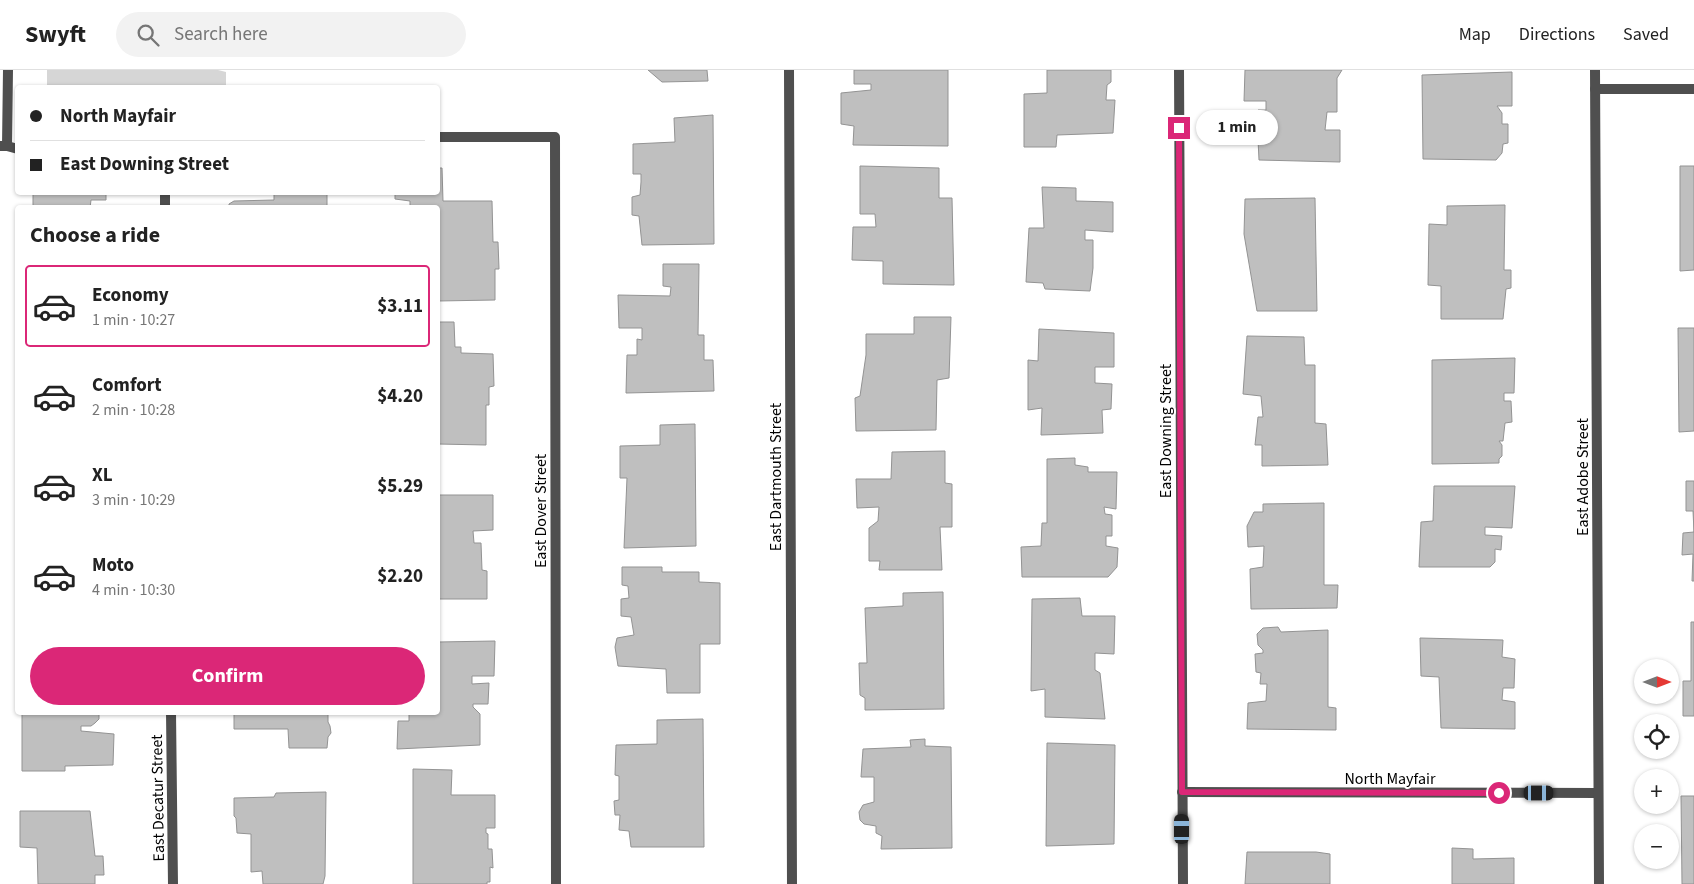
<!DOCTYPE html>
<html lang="en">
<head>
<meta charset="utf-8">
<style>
	body { margin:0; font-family:"Source Sans 3",sans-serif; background:#f2f2f2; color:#222; height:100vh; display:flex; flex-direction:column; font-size:19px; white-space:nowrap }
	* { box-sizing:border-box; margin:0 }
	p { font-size:16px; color:#767676 }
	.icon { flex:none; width:28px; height:28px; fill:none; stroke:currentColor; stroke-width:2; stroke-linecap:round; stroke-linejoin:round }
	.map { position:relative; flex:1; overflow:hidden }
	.panel { position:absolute; left:15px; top:135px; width:425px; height:510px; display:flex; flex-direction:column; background:#fff; border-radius:5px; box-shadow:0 1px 4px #0004 }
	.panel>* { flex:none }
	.guide { position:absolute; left:15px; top:15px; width:425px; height:110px; border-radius:5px; box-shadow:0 1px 4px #0004; display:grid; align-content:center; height:110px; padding:0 15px; background:#fff }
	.needle { width:32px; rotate:90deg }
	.buttons { position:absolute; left:1634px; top:589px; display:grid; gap:10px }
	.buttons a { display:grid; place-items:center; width:45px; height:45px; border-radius:50%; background:#fff; box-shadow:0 1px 4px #0004; font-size:25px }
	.end { position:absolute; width:22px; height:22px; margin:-11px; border:6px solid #db2777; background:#fff; box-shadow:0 0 0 2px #fff }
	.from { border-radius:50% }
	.bubble { position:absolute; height:35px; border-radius:18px; background:#fff; box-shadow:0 1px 4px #0004; font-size:16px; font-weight:700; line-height:35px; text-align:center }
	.car { position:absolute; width:15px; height:30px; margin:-15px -8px; border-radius:6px; box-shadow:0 0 4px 1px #0007; background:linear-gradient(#222 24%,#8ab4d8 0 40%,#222 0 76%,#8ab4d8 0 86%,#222 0) }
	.guide b { display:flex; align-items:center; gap:18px; height:48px; font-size:19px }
	.guide b+b { border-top:1px solid #e0e0e0 }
	.guide i { width:12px; height:12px; background:#222 }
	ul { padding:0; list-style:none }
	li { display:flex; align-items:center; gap:15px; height:82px; margin:0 10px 8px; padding:0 5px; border:2px solid transparent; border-radius:5px }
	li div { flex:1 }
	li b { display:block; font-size:19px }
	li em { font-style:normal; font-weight:700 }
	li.current { border-color:#db2777 }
	li>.icon { width:45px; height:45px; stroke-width:1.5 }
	h2 { padding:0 15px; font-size:22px; line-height:60px }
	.cta { display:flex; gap:10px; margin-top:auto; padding:10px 15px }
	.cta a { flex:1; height:58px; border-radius:30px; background:#db2777; color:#fff; font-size:20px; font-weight:700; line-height:58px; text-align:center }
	header { display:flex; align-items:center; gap:30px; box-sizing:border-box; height:70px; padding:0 25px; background:#fff; border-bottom:1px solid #e0e0e0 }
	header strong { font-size:24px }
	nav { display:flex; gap:28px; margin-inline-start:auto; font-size:18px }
	.search { width:350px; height:45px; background:#f2f2f2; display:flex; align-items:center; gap:12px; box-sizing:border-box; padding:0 18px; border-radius:28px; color:#767676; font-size:19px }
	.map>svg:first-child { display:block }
</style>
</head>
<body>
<header>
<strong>Swyft</strong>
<div class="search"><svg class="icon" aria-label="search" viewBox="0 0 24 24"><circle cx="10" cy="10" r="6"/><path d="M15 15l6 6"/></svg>Search here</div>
<nav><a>Map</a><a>Directions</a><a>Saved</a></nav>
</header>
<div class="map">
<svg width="1694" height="814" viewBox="0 0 1694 814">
	<rect width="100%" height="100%" fill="#fff"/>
	<path fill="#d6d6d6" d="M47,0H218L226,2V17H47Z"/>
	<g fill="#bfbfbf" stroke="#939393">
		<path d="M648,0H707L708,11L662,12Z"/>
		<path d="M854,0H948V76L853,75L854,56L841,54V23L871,20V14H854Z"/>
		<path d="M1047,0H1111V12L1107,15L1106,30H1115L1113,63L1057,65L1056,77H1024V24L1047,23Z"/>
		<path d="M1245,0H1342L1337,8V42H1327L1325,60H1340V92L1259,90L1258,69L1265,68L1266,58H1258V40H1266V31H1244Z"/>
		<path d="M1512,2V36H1497L1502,43V54H1508V73L1503,74L1502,83L1496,90L1423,89L1422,5Z"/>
		<path d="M713,45L714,174L642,175L639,146L632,145V127L640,125L641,112V104H633V74L675,72L674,48Z"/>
		<path d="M860,96L939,98V128H952L954,215L883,214V191L852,190L853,157H876L875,144H860Z"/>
		<path d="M1680,96H1694V200L1680,201Z"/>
		<path d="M438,98H442L443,131H492L493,172H498L499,199H495V230L438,231V138H410V131L395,129V122H438Z"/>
		<path d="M1042,117L1076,118V131L1113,132V162L1085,160V170H1093V198L1090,221L1045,219L1043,213L1026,212L1029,158H1044Z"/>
		<path d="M33,122H106V130H91L90,138H33Z"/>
		<path d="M274,122H327V138H229V134L234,131L274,130Z"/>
		<path d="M1315,128L1317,241H1257L1244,164L1245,129Z"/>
		<path d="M1505,135L1504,200H1511V218L1506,219L1503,249H1441V216L1428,215L1429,154L1447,155V136Z"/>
		<path d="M663,194H699L698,265H704V290H713L714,321L626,323L627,285H637V269L642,270V258H619L618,225L670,226L671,217L663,216Z"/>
		<path d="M914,247H951L949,308L937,310L936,360L856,361L855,328L860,326L866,285V264H914Z"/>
		<path d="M438,252H454L455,277H461V283L493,284L494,316L489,317V335H486V375L438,374Z"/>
		<path d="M1678,258H1694V361L1679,362Z"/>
		<path d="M1039,259L1114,263V297H1095V313L1112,314L1111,339L1102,340L1103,363L1041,365L1042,338L1028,340V290L1038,291Z"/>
		<path d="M1247,266L1304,267L1305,295H1315V353L1326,354L1328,395L1262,396V375H1255L1258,347H1263L1261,326L1243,324Z"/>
		<path d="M1515,288L1514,323H1504V331H1511L1512,352L1505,353L1503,371H1499L1502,375V386L1499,389V393L1432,394V290Z"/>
		<path d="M695,354L696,476L624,478L627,408H620V376L660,375V355Z"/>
		<path d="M945,381V413L952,414V457H940L942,500H879L880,491H869V458L878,451L879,437L857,438L856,409H891L892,382Z"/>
		<path d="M1075,388V395L1088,397V402H1117L1116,439L1104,437L1105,444L1112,445V466H1106V476L1118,478L1117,497L1108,507H1022L1021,477L1041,476L1042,453H1047V389Z"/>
		<path d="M1686,411H1694V511H1692L1693,484L1682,485L1683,463L1694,462L1693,441H1686Z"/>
		<path d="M1434,416H1515L1512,458L1485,457V465L1502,466L1501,480L1495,479V492L1490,497H1419L1421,452L1433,451Z"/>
		<path d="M438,425H493V460L473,461L474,473H481L482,500L487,501V529H438Z"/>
		<path d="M1324,433V515H1338L1337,538L1251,539L1250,499L1263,497L1264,476L1248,477L1247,456L1254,442H1263V434Z"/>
		<path d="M622,497H662V502H699V512L720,513V574H700V623H667L666,599L618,596L615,577L617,568L634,565L631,547L621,546V529L629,528L628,516L622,515Z"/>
		<path d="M943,522L944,639L865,640V628L860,625L859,593H867L865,538L903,536V523Z"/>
		<path d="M1080,528L1082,546H1115L1114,584L1095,583V600L1100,603L1105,649L1045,647V619L1031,621L1032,529Z"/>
		<path d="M1691,552H1694V646H1683V611H1691Z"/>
		<path d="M1278,557L1281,562L1328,560V637L1336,638V660L1247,659L1248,633L1266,631L1267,614H1260L1261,603L1256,602L1255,584L1263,583V580L1258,575L1257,564L1263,558Z"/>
		<path d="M1420,568L1503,570L1502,587L1515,589L1514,618H1503L1502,630L1515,632V659L1441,658L1439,607L1421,606Z"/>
		<path d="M495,571L494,606H472V614L489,613L488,634H473V637L480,644V675L397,679L398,651H409V642H438V572Z"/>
		<path d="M22,642H99V649L95,653L91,656H81V661L114,664L113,695L65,696V701H22Z"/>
		<path d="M234,642H328V652L330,656L331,663L328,667L327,678H289L288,659H234Z"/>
		<path d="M703,649L704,777H631L629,761L619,760L620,745H615L614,731L619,730V706L615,705L616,675L657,674V650Z"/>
		<path d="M925,669V676L951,677L952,778L881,779L882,766L876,763V756L864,754L860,750L859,742L863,735L874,732V707H861L863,679L911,677L910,670Z"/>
		<path d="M1047,673L1115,675L1114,774L1046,776Z"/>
		<path d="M413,699L452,700L451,725H495V758H486V763L488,764V779H492L493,798L490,797V812H487V814H413Z"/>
		<path d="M326,722L325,806L323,814H263L262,801L251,802V764L237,763L236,748L234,746V728L274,727L276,723Z"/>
		<path d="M1681,726H1694V814H1682Z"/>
		<path d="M20,741H90L95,786H103L104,805H95V814H38L37,778L20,777Z"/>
		<path d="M1452,778L1473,779V789L1514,788V814H1452Z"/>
		<path d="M1247,782H1316L1330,784V814H1245Z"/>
	</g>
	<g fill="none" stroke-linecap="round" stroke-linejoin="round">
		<path stroke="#4f4f4f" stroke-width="10" d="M7,76L18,79"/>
		<g stroke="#4f4f4f" stroke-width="10">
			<path d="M789,0L792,814"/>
			<path d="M1179,0L1183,814"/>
			<path d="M1595,19H1694"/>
			<path d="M438,67H555L556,814"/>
			<path d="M0,76H7L8,0"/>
			<path d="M165,122V138"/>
			<path d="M171,642L173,814"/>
			<path d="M1182,722L1598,723"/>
		</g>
		<path stroke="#4f4f4f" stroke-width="10" d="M1595,0L1599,814"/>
	</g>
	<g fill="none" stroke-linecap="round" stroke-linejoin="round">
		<path stroke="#db2777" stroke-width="6" d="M1179,58L1182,722L1499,723"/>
	</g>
	<g text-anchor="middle" stroke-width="4" stroke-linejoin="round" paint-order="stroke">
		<g font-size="16" fill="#000" stroke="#fff">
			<text transform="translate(1165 361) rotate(-90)" y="6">East Downing Street</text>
			<text transform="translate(775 407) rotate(-90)" y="6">East Dartmouth Street</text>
			<text transform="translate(1582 407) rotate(-90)" y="6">East Adobe Street</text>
			<text transform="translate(540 441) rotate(-90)" y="6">East Dover Street</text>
			<text x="1390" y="714">North Mayfair</text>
			<text transform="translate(157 728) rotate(-91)" y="6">East Decatur Street</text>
		</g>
	</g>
</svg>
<div class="buttons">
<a><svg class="needle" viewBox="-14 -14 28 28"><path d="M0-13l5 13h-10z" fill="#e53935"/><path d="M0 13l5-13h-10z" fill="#767676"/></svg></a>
<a><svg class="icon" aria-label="locate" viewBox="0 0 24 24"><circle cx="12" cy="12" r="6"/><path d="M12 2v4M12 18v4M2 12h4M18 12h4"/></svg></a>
<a>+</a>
<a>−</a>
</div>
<i class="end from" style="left:1499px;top:723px"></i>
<i class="end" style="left:1179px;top:58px"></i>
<div class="bubble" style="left:1196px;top:40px;width:82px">1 min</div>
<i class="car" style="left:1539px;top:723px;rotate:90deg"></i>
<i class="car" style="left:1182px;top:759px;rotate:0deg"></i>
<div class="guide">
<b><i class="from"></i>North Mayfair</b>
<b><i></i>East Downing Street</b>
</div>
<section class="panel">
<h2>Choose a ride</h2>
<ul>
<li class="current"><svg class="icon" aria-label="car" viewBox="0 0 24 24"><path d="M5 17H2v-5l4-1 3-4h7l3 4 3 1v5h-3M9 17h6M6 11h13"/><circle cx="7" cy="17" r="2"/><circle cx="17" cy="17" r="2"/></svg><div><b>Economy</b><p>1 min · 10:27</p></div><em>$3.11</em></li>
<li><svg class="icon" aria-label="car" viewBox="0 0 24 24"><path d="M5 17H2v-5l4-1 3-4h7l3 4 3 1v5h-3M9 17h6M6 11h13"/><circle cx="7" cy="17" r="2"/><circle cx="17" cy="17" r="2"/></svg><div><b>Comfort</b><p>2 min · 10:28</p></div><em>$4.20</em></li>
<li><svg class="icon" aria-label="car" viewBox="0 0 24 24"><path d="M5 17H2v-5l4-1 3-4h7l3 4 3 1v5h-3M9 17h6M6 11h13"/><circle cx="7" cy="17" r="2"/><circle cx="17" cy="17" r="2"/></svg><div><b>XL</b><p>3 min · 10:29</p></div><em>$5.29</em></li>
<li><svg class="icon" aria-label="car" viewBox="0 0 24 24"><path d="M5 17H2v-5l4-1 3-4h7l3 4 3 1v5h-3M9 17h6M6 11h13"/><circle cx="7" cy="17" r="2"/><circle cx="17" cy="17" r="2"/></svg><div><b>Moto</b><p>4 min · 10:30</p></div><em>$2.20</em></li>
</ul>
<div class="cta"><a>Confirm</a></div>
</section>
</div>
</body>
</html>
